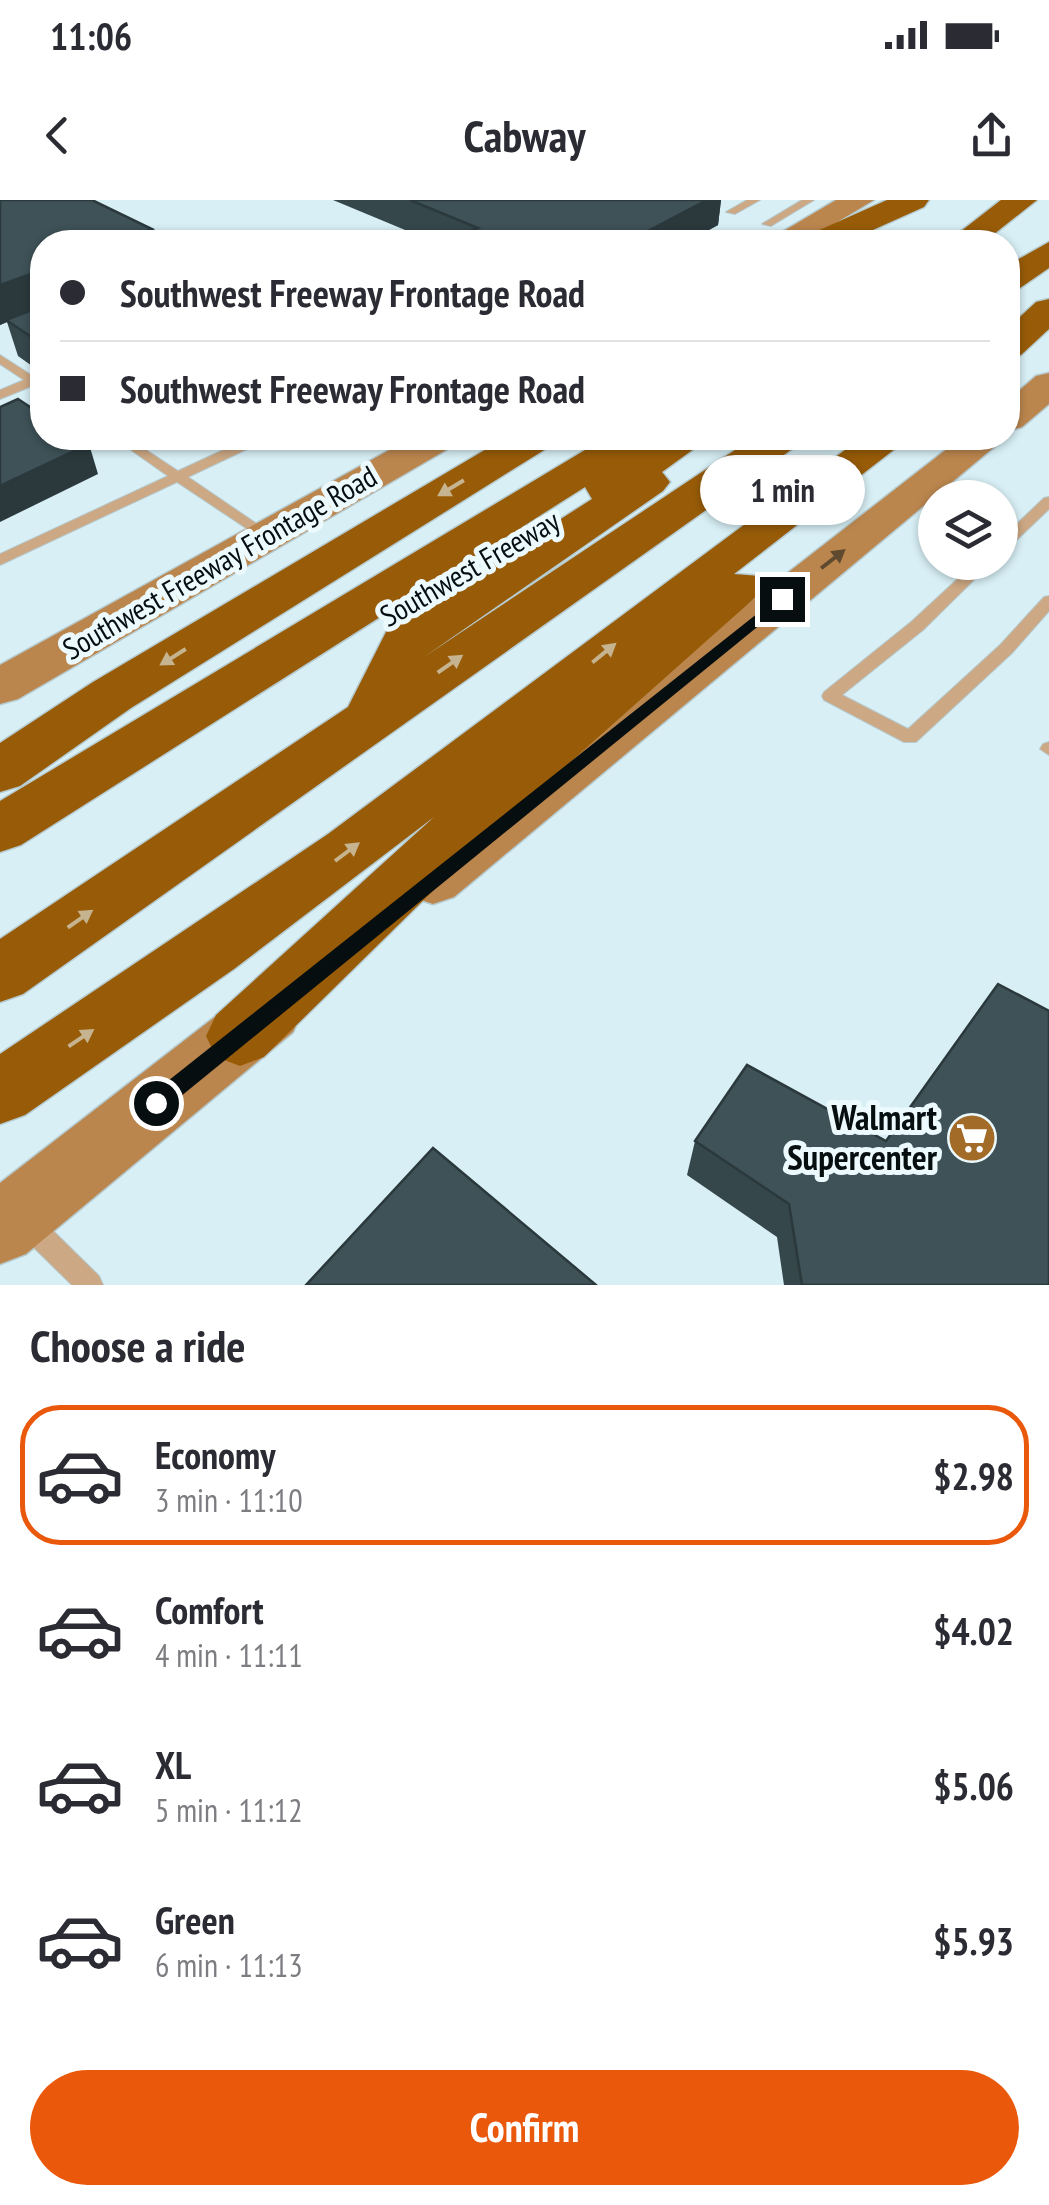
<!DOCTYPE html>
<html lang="en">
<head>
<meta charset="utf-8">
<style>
	body { margin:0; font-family:"PT Sans Narrow",sans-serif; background:#f2f2f3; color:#2b2b33; height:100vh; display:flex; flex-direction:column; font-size:38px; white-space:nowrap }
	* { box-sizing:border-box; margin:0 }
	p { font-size:32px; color:#7c7c81 }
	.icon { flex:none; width:55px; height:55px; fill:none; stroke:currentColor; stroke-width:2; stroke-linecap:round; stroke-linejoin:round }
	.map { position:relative; height:1085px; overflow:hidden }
	.panel { display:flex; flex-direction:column; background:#fff; flex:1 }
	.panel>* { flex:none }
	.guide { position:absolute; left:30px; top:30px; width:990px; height:220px; border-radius:40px; box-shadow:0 2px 8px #0004; display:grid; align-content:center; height:220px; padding:0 30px; background:#fff }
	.controls { position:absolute; left:918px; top:280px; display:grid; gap:20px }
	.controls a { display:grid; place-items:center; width:100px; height:100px; border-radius:50%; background:#fff; box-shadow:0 2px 8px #0004; font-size:50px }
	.end { position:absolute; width:45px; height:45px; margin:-22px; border:12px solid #060e10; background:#fff; box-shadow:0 0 0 5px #fff }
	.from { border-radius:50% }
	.bubble { position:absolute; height:70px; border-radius:35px; background:#fff; box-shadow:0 2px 8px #0004; font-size:32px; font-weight:700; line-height:70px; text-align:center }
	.guide b { display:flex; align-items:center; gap:35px; height:95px; font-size:38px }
	.guide b+b { border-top:2px solid #e1e1e2 }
	.guide i { width:25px; height:25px; background:#2b2b33 }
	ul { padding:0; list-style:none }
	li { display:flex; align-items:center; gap:30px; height:140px; margin:0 20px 15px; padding:0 10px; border:5px solid transparent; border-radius:40px }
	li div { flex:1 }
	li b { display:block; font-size:38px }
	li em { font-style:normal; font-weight:700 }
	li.current { border-color:#ea580c }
	li>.icon { width:90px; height:90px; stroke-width:1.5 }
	h2 { padding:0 30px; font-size:45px; line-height:120px }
	.action { display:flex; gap:20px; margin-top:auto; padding:20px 30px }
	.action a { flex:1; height:115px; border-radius:60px; background:#ea580c; color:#fff; font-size:40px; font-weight:700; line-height:115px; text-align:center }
	.status { display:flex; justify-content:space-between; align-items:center; height:70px; padding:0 50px; background:#fff; direction:ltr }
	.status svg { height:28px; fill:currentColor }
	header { display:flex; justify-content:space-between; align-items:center; height:130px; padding:0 30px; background:#fff; font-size:45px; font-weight:700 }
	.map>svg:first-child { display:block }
</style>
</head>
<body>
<div class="status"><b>11:06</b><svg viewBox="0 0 49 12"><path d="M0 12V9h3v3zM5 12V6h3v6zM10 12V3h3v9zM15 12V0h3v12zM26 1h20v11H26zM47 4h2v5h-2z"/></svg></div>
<header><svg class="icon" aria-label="back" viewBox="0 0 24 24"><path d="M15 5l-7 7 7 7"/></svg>Cabway<svg class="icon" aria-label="share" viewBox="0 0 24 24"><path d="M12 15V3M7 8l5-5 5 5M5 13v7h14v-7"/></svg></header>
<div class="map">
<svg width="1049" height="1085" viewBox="0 0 1049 1085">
	<rect width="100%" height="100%" fill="#d7eff5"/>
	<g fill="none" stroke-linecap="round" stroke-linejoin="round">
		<g stroke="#b6cbd0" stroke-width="2">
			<g id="lane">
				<path d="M747,0H760L735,14L726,12Z"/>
				<path d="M802,0H814L771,26L762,24Z"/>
				<path d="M0,155L42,182V191L32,186L0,199V190L24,180L0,164Z"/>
				<path d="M114,238H128L178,271L249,238H265L264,241L188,277L276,337L274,340H264L177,282L0,365V354L168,276Z"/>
				<path d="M378,238H393L418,254L411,258L406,257Z"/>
				<path d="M1049,297V309L1005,351L1000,352V340L1044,298Z"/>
				<path d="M976,362H992L923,430L842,495L908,529L1000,445L1044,397L1049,396V411L1012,453L916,542H904L824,500L822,496L824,492L911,422Z"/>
				<path d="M1049,542V555L1040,549L1043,544Z"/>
				<path d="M29,1013L38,1016L99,1076L103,1085H72L20,1034L17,1025L20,1016Z"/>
			</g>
		</g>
		<g stroke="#b6cbd0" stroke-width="3">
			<g id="secondary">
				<path d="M836,0H874L804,42H765Z"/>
				<path d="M1049,173V204L1022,227L1008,231V200L1036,176Z"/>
				<path d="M411,238H459L453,246L18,499L0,504V465Z"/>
				<path d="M961,238H1005L454,697L433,704L412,697L404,681L412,665Z"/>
				<path d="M270,784L293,792L302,812L293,832L26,1054L0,1064V983L247,792Z"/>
			</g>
		</g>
		<g stroke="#b6cbd0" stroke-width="3">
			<g id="highway">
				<path d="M887,0H929L924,7L846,42H803L808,35Z"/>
				<path d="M1001,0H1037L984,42H947Z"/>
				<path d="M1049,42V68L1020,88L1008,91V65Z"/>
				<path d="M1049,99V129L1021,155L1008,158V128L1036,102Z"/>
				<path d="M505,238H555L549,247L131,508L20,586L0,592V543L93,482Z"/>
				<path d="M605,238H654L652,242L660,238H709L662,272L670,282L663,291L424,457L753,238H801L795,247L23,794L0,802V739L348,507L387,430L592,299L585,287L21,645L0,652V601Z"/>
				<path d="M861,238H909L734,374L760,376L767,387L504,621L264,857L240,866L216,857L206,836L216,815L434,617L234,769L25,915L0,924V854L328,634Z"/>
			</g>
		</g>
		<use href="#lane" fill="#cca884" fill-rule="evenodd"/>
		<use href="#secondary" fill="#bb864e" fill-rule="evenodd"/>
		<use href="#highway" fill="#985c08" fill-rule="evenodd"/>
	</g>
	<g fill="#35474b">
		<path d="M0,0L152,29L155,42H42V173L18,156L7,122L0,125Z"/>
		<path d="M333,0H721L718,25L687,42H434Z"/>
		<path d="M168,238H198L182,245Z"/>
		<path d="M695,941H886L1049,1085H784L777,1037L687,975Z"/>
	</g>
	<g fill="#2b393d">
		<path d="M707,0H721L718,25L687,42H627Z"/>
		<path d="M152,29L155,42H116Z"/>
		<path d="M42,70V109L6,120L7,122L0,125V85Z"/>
		<path d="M180,238H198L182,245Z"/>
		<path d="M89,244L98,274L0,322V286Z"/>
	</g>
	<g fill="#3e5257" stroke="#2b393d" stroke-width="2.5">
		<path d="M0,0H92L152,29L116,42H42V70L0,85Z"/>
		<path d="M410,0H707L627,42H446L478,28Z"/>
		<path d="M42,106V144L6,120Z"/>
		<path d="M18,199L42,215V238H79L89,244L0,286V207Z"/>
		<path d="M998,784L1049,811V1085H802L789,1004L695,941L747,865L886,941Z"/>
		<path d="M433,948L596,1085H306Z"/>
	</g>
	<defs><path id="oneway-solid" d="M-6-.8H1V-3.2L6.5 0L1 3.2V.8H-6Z" transform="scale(2.5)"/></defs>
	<g fill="#c6b38f">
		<use href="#oneway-solid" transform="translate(451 288) rotate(149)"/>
		<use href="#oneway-solid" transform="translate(604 453) rotate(-39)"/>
		<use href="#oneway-solid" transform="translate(173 457) rotate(148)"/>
		<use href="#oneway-solid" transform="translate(450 464) rotate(-35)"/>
		<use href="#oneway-solid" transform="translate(347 652) rotate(-37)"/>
		<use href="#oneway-solid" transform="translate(80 719) rotate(-35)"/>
		<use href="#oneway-solid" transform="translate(81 838) rotate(-34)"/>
	</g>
	<use fill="#604a2f" href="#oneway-solid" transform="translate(833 359) rotate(-38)"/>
	<path fill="#060e10" d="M782,394L790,399L788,402L164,910H149V896Z"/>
	<defs>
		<g id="supermarket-disc" transform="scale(2.5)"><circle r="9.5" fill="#a36b28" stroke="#ecfafe"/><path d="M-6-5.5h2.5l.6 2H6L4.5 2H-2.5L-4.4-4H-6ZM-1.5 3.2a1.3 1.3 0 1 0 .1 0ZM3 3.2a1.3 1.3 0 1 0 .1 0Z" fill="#fff"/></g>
	</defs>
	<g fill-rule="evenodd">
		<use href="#supermarket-disc" x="972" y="938"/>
	</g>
	<g text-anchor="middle" stroke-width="10" stroke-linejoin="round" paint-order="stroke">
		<g font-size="30" fill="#060e10" stroke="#ecfafe">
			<text transform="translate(220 363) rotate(-30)" y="10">Southwest Freeway Frontage Road</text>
			<text transform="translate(470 369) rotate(-30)" y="10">Southwest Freeway</text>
		</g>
		<g font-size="35" font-weight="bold" fill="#060e10" stroke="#ecfafe" text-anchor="end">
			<text x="937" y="930">Walmart<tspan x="937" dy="40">Supercenter</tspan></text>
		</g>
	</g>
</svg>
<div class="controls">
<a><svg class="icon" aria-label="layers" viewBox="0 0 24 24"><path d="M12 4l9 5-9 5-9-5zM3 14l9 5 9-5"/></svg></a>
</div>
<i class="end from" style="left:156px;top:903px"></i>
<i class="end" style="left:782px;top:399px"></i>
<div class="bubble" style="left:700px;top:255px;width:165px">1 min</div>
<div class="guide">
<b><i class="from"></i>Southwest Freeway Frontage Road</b>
<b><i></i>Southwest Freeway Frontage Road</b>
</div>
</div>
<section class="panel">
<h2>Choose a ride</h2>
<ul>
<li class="current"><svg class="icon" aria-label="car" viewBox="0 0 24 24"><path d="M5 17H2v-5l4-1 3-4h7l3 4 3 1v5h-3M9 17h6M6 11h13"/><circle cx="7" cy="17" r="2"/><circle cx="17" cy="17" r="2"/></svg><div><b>Economy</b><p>3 min · 11:10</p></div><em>$2.98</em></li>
<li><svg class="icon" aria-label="car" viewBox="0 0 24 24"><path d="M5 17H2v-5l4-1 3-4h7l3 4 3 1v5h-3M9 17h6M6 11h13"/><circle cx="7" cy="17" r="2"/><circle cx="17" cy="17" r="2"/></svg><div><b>Comfort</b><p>4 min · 11:11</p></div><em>$4.02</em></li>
<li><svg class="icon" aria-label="car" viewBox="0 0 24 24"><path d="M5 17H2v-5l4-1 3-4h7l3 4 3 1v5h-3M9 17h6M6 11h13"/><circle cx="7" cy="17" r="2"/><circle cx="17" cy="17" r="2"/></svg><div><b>XL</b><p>5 min · 11:12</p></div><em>$5.06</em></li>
<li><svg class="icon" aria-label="car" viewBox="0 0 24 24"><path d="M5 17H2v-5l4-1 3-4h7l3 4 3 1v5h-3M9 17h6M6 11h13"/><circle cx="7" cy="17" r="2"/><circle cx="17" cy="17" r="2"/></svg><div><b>Green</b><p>6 min · 11:13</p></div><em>$5.93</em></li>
</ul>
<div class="action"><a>Confirm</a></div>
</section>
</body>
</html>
